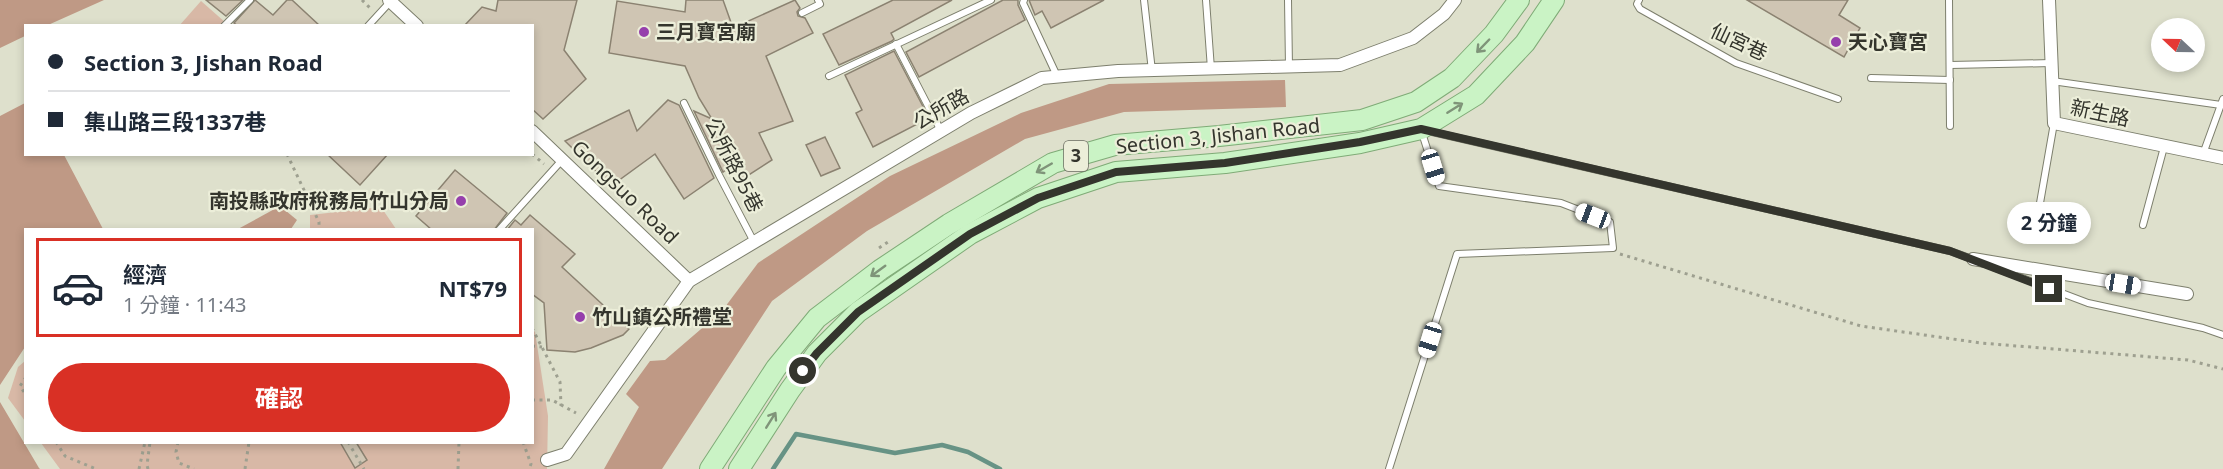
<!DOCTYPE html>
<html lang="zh-TW">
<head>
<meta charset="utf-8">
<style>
	body { margin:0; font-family:"Noto Sans","Noto Sans TC",sans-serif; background:#f2f2f3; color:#1f2937; height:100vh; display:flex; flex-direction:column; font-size:22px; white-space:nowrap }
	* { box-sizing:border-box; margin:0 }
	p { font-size:20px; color:#747a83 }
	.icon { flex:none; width:33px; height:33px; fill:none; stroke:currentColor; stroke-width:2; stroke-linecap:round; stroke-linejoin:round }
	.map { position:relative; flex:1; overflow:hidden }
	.drawer { position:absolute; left:24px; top:228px; width:510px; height:216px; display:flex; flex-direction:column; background:#fff; border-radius:0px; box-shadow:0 3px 9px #0003 }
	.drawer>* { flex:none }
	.top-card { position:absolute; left:24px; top:24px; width:510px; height:132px; border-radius:0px; box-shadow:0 3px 9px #0003; display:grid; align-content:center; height:132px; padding:0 24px; background:#fff }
	.needle { width:39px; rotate:292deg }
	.buttons { position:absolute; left:2151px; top:18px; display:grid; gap:12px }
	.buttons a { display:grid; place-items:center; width:54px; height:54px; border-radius:50%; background:#fff; box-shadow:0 3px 9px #0003; font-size:30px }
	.end { position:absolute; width:27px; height:27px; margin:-14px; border:8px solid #34352d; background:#fff; box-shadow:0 0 0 3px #fff }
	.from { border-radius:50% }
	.bubble { position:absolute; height:42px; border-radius:21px; background:#fff; box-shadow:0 3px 9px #0003; font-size:20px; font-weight:700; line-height:42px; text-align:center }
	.car { position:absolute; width:18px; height:36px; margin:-18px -9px; border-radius:8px; box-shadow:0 0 4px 2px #0007; background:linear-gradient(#fff 24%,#345 0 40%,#fff 0 76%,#345 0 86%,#fff 0) }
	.top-card b { display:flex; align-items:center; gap:21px; height:57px; font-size:22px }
	.top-card b+b { border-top:2px solid #e0e1e3 }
	.top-card i { width:15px; height:15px; background:#1f2937 }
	ul { padding:10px 0 0; list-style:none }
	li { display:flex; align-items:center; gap:18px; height:99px; margin:0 12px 9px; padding:0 12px; border:3px solid #e0e1e3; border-radius:0px }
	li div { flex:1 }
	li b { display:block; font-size:22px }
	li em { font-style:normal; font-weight:700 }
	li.current { border-color:#d93025 }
	li>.icon { width:54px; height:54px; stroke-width:1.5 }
	.action { display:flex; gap:12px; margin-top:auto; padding:12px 24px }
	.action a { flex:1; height:69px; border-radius:36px; background:#d93025; color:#fff; font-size:24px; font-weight:700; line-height:69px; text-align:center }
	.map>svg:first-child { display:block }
</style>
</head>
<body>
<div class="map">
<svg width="2223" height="469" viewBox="0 0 2223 469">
	<rect width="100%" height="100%" fill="#dee0cc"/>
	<g fill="#d8b8a6">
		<path d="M201,1L226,23L224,26H179Z"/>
		<path d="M381,207L396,229H310V215Z"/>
		<path d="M533,330L535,332L548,416L547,469H60L41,443L532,442Z"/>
		<path d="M25,361V421L8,398L18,367Z"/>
	</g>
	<g fill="#bf9985">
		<path d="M0,0H104L48,25L26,26L25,36L0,48Z"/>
		<path d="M1285,80L1286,107L1124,112L1025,139L867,231L772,301L662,469H604L639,407L626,394L650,361L665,360L722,311L758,263L890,176L1021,113L1109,84Z"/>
		<path d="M25,103L26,154L64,155L103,229L26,230L25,347L0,385V116Z"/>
		<path d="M280,206L297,220L291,229H238Z"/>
		<path d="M0,402L39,468L40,469H0Z"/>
	</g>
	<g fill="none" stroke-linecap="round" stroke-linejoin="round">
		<path stroke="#679385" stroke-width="4.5" d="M773,469L796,434L895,453L942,445L968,452L1000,469"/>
	</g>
	<g fill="#cfc5b3" stroke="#8b8271" stroke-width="1.5">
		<path d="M206,0H243L226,16Z"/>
		<path d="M255,0L273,15L287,0H292L320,26H238L234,23Z"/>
		<path d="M498,0H577L564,50L586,79L543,119L532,109V26H464L482,7L496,11Z"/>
		<path d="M686,0H723L733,28L795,0L800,8L797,12L798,16L805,18L813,33L766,56L793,121L759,133L772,160L741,180L732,165L723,172L694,111L712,119L699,98L685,66L609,53L617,1L685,12Z"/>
		<path d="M893,0H952L891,33L894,39L892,41L839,65L823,34Z"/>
		<path d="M1003,0H1018V5L1025,20L919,77L906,52Z"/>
		<path d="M1029,0H1104L1051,28L1042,11L1035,15Z"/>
		<path d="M1747,0H1848L1839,15L1860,28L1844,57Z"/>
		<path d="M894,51L929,118L873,147L856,113L862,110L845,75Z"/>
		<path d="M668,100L679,105L714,178L684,199L655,154L611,186L565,141L629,110L637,131Z"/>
		<path d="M825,137L840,168L821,176L806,145Z"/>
		<path d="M327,154H388L360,185Z"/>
		<path d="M455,170L507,213L494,230H432L416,216Z"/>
		<path d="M530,215L575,254L562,267L629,329L623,335L591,348L575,352L547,350L544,303L532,294V230H507L515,220L521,225Z"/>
		<path d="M340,442H356L367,460L355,468Z"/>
	</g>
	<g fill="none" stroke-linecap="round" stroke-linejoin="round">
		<g stroke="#7d7f6d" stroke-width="8">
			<g id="service">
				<path d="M1024,0L1023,3L1057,76"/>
				<path d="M1144,0L1152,71"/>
				<path d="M1206,0L1211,69"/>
				<path d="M1288,0L1289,67"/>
				<path d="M1639,0L1637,4L1640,9L1736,63L1838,99"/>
				<path d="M1949,0L1950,126"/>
				<path d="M802,13L820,4L818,0"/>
				<path d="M224,26L250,0"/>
				<path d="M368,26L390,2"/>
				<path d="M896,44L941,131"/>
				<path d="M1950,65L2051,63"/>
				<path d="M829,76L991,0"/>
				<path d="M1871,78L1950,80"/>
				<path d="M2052,81L2221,105"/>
				<path d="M684,103L719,175L754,242"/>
				<path d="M1428,131L1950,251L1975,260"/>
				<path d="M2203,154L2223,99"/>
				<path d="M2040,203L2054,123"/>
				<path d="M2143,225L2164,147"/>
				<path d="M499,230L563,159"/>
				<path d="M1993,267L2088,303L2203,328L2223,335"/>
				<path d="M1389,469L1457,254L1613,248L1610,222L1561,203L1439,186L1422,133"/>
			</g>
		</g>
		<g stroke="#7d7f6d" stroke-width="14">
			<g id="minor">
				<path d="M389,0L417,26"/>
				<path d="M2049,0L2054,123L2223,158"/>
				<path d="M532,131L689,281"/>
				<path d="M1973,259L2187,294"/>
				<path d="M547,460L566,454L689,281L971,113L1042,78L1118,71L1340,65L1413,38L1444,14L1455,0"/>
			</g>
		</g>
		<g stroke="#7fab77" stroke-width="22">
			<g id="primary">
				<path d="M710,469L776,368L817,318L880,270L949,224L1053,163L1115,145L1219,136L1362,120L1416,102L1452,78L1494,34L1519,0"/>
				<path d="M739,469L790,390L817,353L858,312L970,234L1038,198L1116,172L1225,163L1360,143L1421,129L1476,95L1525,43L1554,0"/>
			</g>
		</g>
		<g stroke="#9ea090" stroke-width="3" stroke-dasharray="3 4.5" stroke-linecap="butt">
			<path d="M362,0L370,8"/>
			<path d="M287,154L319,222V230"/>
			<path d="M532,154L544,164"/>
			<path d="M879,248L891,240"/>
			<path d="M1620,254L1861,326L1981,343L2188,360L2223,369"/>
			<path d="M532,328L560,382L561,406"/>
			<path d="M532,346L542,347"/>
			<path d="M26,377L20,386L26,395"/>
			<path d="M532,400H552L576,413"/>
			<path d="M56,442L65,456L96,469"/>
			<path d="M178,442L176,452L179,463L194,469"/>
			<path d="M348,442L364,469"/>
			<path d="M523,442L531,464L529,469"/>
			<path d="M139,469L145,442"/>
			<path d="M148,469L147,465L150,442"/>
			<path d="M245,469L249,442"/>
			<path d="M458,469L459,442"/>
		</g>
		<use href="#service" stroke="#fff" stroke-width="6"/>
		<use href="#minor" stroke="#fff" stroke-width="12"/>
		<use href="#primary" stroke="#caf3c5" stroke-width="20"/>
	</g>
	<defs><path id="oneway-shaft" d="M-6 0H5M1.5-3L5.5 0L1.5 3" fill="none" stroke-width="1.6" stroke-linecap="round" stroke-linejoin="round" transform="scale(1.5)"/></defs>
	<g stroke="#7f9479">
		<use href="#oneway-shaft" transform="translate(1483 46) rotate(134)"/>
		<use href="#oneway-shaft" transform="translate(1455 108) rotate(-32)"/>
		<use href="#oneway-shaft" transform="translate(1044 168) rotate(150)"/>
		<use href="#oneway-shaft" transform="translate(878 271) rotate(144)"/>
		<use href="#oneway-shaft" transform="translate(771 420) rotate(-58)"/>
	</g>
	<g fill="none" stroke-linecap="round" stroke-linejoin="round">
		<path stroke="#34352d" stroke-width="8" d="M803,371L817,353L858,312L970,234L1038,198L1116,172L1225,163L1360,142L1421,129L1950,251L2049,289"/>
	</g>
	<g fill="#963fac" stroke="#eceed9" stroke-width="2">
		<circle cx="644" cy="32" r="6"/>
		<circle cx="1836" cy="42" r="6"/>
		<circle cx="461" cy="201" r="6"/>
		<circle cx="580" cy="317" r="6"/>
	</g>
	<g text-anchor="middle" stroke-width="4.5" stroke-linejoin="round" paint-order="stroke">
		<rect fill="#eceed9" stroke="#6b6c61" stroke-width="1.5" x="1064" y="141" width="24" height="30" rx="4.5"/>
		<g font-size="18" font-weight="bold" fill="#34352d">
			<text x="1076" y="162">3</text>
		</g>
		<g font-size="20" font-weight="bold" fill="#34352d" stroke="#eceed9" text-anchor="start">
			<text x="656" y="39">三月寶宮廟</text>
			<text x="1848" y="49">天心寶宮</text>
			<text x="449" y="208" text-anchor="end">南投縣政府稅務局竹山分局</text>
			<text x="592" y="324">竹山鎮公所禮堂</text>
		</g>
		<g font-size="20" fill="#34352d" stroke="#eceed9">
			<text transform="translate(1739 42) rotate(25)" y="7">仙宮巷</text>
			<text transform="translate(941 109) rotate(-30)" y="7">公所路</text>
			<text transform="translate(2100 113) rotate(12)" y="7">新生路</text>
			<text transform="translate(1218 136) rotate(-6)" y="7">Section 3, Jishan Road</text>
			<text transform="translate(734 165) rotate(63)" y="7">公所路95巷</text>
			<text transform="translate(625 192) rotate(44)" y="7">Gongsuo Road</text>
		</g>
	</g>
</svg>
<div class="buttons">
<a><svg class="needle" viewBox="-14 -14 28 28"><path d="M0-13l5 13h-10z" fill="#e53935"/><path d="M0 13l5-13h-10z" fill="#747a83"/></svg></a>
</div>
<i class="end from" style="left:803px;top:371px"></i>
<i class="end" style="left:2049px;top:289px"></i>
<div class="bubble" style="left:2007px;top:202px;width:84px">2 分鐘</div>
<i class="car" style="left:1433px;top:167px;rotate:163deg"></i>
<i class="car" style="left:1593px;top:216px;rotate:291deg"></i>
<i class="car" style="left:2123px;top:284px;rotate:99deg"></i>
<i class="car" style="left:1430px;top:340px;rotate:197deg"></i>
<div class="top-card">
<b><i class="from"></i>Section 3, Jishan Road</b>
<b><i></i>集山路三段1337巷</b>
</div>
<section class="drawer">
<ul>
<li class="current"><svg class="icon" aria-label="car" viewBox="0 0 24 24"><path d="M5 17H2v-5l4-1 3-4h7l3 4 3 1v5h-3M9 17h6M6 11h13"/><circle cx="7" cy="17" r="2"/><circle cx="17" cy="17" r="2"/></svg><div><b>經濟</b><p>1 分鐘 · 11:43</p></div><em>NT$79</em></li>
</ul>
<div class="action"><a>確認</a></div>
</section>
</div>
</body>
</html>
